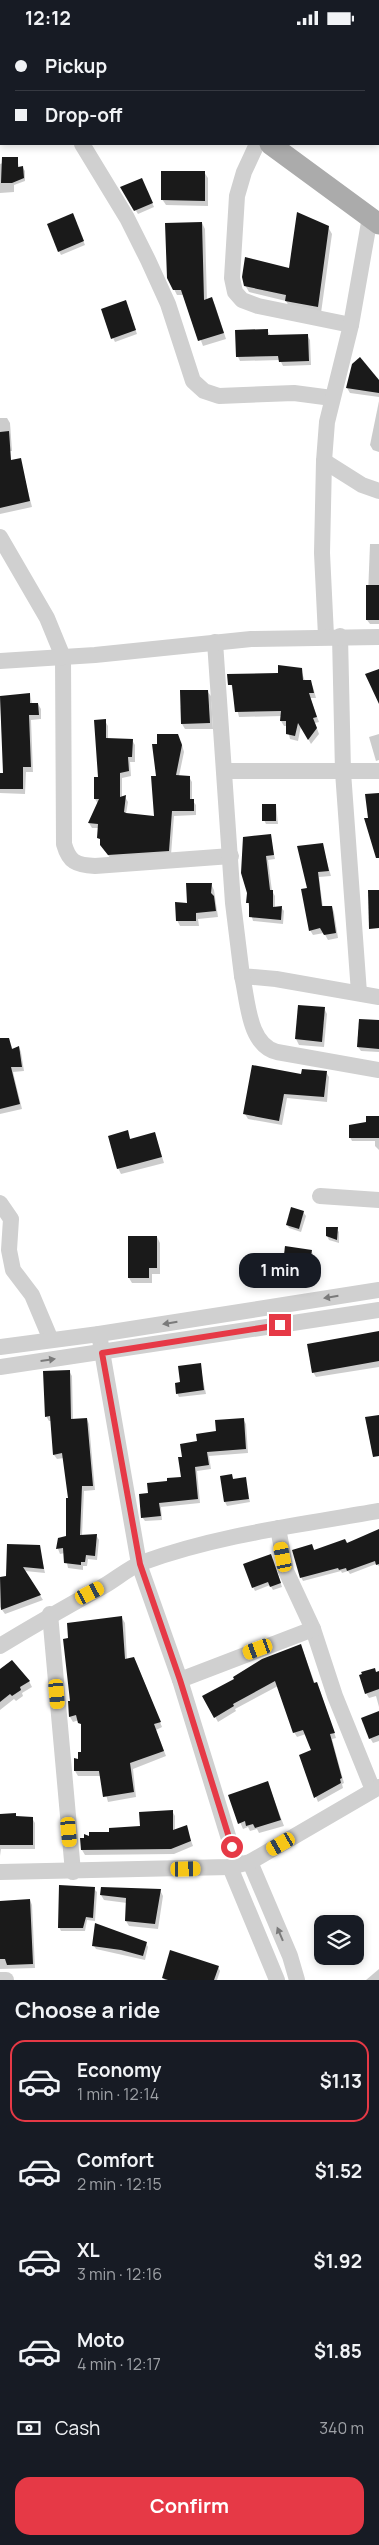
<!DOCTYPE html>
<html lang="en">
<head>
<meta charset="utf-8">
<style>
	body { margin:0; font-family:Manrope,sans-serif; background:#20242c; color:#f1f3f6; height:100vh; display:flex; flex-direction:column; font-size:19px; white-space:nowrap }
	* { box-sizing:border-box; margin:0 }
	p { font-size:16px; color:#9ea1a6 }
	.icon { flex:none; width:28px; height:28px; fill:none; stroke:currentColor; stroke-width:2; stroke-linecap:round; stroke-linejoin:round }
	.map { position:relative; height:1945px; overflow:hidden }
	.details { display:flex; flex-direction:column; background:#171b24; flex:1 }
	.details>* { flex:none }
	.hud { position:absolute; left:0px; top:0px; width:380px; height:110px; box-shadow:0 2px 8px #0003; display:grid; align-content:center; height:110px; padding:0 15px; background:#171b24 }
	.buttons { position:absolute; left:314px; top:1880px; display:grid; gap:10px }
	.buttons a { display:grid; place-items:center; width:50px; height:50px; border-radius:10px; background:#171b24; box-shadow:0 2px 8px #0003; font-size:25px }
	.end { position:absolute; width:22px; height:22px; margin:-11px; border:6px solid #e63946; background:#fff; box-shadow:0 0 0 2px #fff }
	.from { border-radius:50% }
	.bubble { position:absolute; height:35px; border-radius:15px; background:#171b24; box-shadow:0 2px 8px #0003; font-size:16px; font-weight:700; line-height:35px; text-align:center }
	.car { position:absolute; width:15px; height:30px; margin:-15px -8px; border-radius:6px; box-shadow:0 0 4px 1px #0007; background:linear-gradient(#f5c518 24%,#345 0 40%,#f5c518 0 76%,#345 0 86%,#f5c518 0) }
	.hud b { display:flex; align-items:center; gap:18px; height:48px; font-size:19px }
	.hud b+b { border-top:1px solid #363941 }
	.hud i { width:12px; height:12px; background:#f1f3f6 }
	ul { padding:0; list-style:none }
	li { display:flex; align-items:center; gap:15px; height:82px; margin:0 10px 8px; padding:0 5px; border:2px solid transparent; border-radius:15px }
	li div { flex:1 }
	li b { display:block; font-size:19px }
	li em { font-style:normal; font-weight:700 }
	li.current { border-color:#e63946 }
	li>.icon { width:45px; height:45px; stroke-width:1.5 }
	h2 { padding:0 15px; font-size:22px; line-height:60px }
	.pay { display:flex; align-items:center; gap:12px; height:55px; padding:0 15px; font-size:19px }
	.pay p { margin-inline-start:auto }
	.button { display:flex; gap:10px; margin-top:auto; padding:10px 15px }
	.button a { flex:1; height:58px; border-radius:15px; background:#e63946; color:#fff; font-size:20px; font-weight:700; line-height:58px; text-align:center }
	.status { display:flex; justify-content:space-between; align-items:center; height:35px; padding:0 25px; background:#171b24; direction:ltr }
	.status svg { height:14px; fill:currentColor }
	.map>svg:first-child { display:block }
</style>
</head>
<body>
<div class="status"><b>12:12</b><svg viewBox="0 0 49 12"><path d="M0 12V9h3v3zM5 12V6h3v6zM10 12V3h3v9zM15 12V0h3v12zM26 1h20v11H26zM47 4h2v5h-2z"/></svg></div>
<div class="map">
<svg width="379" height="1945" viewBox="0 0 379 1945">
	<rect width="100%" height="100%" fill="#fff"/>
	<g fill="#0003">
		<path d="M3,0H43L41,1Z"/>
		<path d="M17,123L19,133H23L25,136V146L14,150V157L0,158V129Z"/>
		<path d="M204,137L208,143V171L166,170L162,164Z"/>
		<path d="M143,148L154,172L138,179L121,152Z"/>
		<path d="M74,183L85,210L61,220L59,216Z"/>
		<path d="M202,188L205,194L207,266L212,264L215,270L226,304L203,311L184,260H177L174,254Z"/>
		<path d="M328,192L332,199L321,278L290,273L286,266L249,257L245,250L291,234Z"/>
		<path d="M127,270L137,299L115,307L113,303Z"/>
		<path d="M267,295L270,300H307L310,305L311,330L283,331L280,325L240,326L238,322Z"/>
		<path d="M379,347V362L350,358L347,353Z"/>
		<path d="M379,366V417L373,415L370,410Z"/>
		<path d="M0,383H7L10,388L12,416L0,417Z"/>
		<path d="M20,425L32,472L0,479V429Z"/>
		<path d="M370,509H379V589H370L367,585Z"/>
		<path d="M301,635L305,646H310L313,652L316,663H310L319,687L315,688L319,699L311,709L301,691L298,706L290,704L287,691H284L281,686L282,681L239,682L229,640L279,639Z"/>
		<path d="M207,656L211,661L213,694H185L182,689Z"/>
		<path d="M30,659L32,669H38L41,674V684L31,685L33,737H26L25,759L0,758V739H4L0,662Z"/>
		<path d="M105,686L108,691V704L132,705L135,710V727H130L131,741L122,743V763L125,762L128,767L126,779L155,783L157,742L181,706L184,717L179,741L189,742L192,747V765L196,770V780L174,781L171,820L112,825L104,815L99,793H92L89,788L98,769L95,764L100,743Z"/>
		<path d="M379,699V725L376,726L369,702Z"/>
		<path d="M276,770L278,789H266L264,785Z"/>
		<path d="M270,801L275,824L268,825L272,856L275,861V873L281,872L284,876L283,889L253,886L248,868Z"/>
		<path d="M322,810L331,841L319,842L323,873L332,872L334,877L338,903L328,905L324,898L313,900L310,895L308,854Z"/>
		<path d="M211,849L214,855L218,882L198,884L199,891H180L177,885L189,869Z"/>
		<path d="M324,973L327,979L324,1012L299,1010L296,1004Z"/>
		<path d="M379,986V1017L361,1016L358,1012Z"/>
		<path d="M9,1004L13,1015L19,1012L21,1017L24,1036L13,1037L22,1074L0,1079V1005Z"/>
		<path d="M326,1037L329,1042L327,1067L287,1063L282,1090L248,1084L245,1079L302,1040Z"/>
		<path d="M379,1082V1115L375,1111V1106H352L350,1102Z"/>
		<path d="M127,1097L131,1105L155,1099L164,1128L121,1139L118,1133Z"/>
		<path d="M303,1177L306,1181L301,1197L289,1193L287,1189Z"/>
		<path d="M337,1194L339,1197V1208L329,1205L327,1201Z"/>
		<path d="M157,1202L160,1208V1239H152V1248H132L129,1243Z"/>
		<path d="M311,1216L313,1219L310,1244L285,1241L283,1237Z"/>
		<path d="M379,1298V1332L316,1342L313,1337Z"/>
		<path d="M200,1330L206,1359L179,1362L177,1358L181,1348Z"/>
		<path d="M69,1336L72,1341L73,1385L87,1384L89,1389L95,1455L84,1456L82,1501L96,1500L99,1505L97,1525L88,1524L87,1531H83V1535L68,1533L65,1518L60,1519L58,1514L60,1504L67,1502L70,1465L64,1423L57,1424L54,1420L52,1386H49L46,1381Z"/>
		<path d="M243,1384L246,1389L248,1418L209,1421L211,1434L197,1436L200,1468L161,1472L162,1485L145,1486L142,1482L149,1459L169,1447L183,1443L184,1423L199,1407Z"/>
		<path d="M231,1440L234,1445L245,1443L250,1467L227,1471L225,1467Z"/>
		<path d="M379,1496V1531L376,1529L350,1539L348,1536L342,1538L341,1536L303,1546L301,1542L312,1510L315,1517L347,1510L369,1501L368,1499Z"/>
		<path d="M39,1511L45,1538L25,1536L43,1565L5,1579L0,1572V1544L7,1542Z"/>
		<path d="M273,1524L282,1552L273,1555L270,1550L255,1556L253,1552Z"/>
		<path d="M122,1583L125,1588L127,1625L134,1623L137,1629L162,1692L156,1695L166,1721L133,1734L136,1762L108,1767L101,1741H78L75,1736L82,1718L83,1693L79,1685L73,1687L70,1682L69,1667H72Z"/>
		<path d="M303,1616L315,1649L317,1648L319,1653L336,1703L332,1704L344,1748L342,1749L343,1753L318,1767L300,1721L313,1716L306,1699L297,1702L294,1697L278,1651L235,1674L236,1676L218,1687L204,1662Z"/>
		<path d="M0,1636L29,1646L32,1652L22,1658L23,1661L16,1666L14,1664L0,1675Z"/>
		<path d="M377,1638H379V1672L376,1661L369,1663L366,1658Z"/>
		<path d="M379,1677V1706L373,1708L370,1703Z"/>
		<path d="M270,1754L284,1791L259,1798L257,1794L250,1796L248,1792L243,1794L229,1761Z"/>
		<path d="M172,1776L175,1781V1795L186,1792L193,1811L174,1819L85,1820L82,1815L90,1802L141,1792Z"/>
		<path d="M15,1779L17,1783H32L35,1788V1814H1L0,1821V1780Z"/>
		<path d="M94,1854L97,1857L95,1886L87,1885L85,1896H61L59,1892Z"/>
		<path d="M160,1855L163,1861L158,1894L129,1891L126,1886L127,1868L104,1865L101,1860Z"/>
		<path d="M30,1865L32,1870L35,1933L0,1934V1867Z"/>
		<path d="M146,1908L148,1912L145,1925L96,1914L94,1911Z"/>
		<path d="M218,1932L220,1936L217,1945H165L163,1943Z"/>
		<path d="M379,1934V1945H366Z"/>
	</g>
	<g fill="#1a1a1a">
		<path d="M2,122H18V132L23,131L24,143L12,148H1Z"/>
		<path d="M161,136H205V166L161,165Z"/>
		<path d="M142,143L153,168L134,176L120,152Z"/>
		<path d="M297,177L329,191L318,272L285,266L286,260L244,251L242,242L245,222L289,233Z"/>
		<path d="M73,178L84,206L58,217L47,189Z"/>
		<path d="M202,187L204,265L212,262L224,298L198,306L181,255H173L167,243L165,188Z"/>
		<path d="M126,265L136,295L111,304L101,274Z"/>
		<path d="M268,294V300L308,299L309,326L279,327L278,321L236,322L235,295Z"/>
		<path d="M360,322L379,345V358L346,353L352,329Z"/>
		<path d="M9,396L11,425L21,423L30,466L0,473V397Z"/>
		<rect x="366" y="550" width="13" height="35"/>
		<path d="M278,630L302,633L303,645H311L314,658H309L317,682L313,683L317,693L308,705L298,688L295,701L286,699V686H280L281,676L235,677L232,650H228L227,639L278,638Z"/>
		<path d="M379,634V669L365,639Z"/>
		<path d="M180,655H208L210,688L181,689Z"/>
		<path d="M30,658V668H38L39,680H29L31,732H23V754H0V738H3L0,661Z"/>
		<path d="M106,684V703L133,704L132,722H128L129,736L120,738V762L126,760L124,777L126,778L154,781L151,741H156L152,709H157V699H178L182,710L176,740L190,741V764H194V776H172L169,816L108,820L100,810V804L97,803L98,789L88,788L99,764H94V742H98L94,685Z"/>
		<path d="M379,758V823H376L364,783H368L365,759Z"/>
		<rect x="262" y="769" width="14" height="17"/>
		<path d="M271,799L274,820L266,821L270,855H273V872L282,871L281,885L249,882V868H246L247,858L241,838L243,802Z"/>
		<path d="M323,808L329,836L318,837L322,871H332L336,898L324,900L320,893L309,896L301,854L307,853L297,811Z"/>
		<path d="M186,848H212L211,858L214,861L216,876L196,878V886H176L175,867L187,868Z"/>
		<path d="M368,855H379V893L369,894Z"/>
		<path d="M298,970L325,972L322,1007L295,1004Z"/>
		<path d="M359,984L379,985V1014L357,1012Z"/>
		<path d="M0,1003H9L12,1014L19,1011L22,1032H11L20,1069L0,1074Z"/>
		<path d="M252,1030L301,1039L302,1034L327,1036L324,1062L284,1059L279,1086L243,1079Z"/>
		<path d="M366,1081H379V1103H349V1090L366,1087Z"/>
		<path d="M128,1095L130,1104L155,1097L162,1122L117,1134L108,1101Z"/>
		<path d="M291,1172L304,1176L299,1194L286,1190Z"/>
		<path d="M326,1192H338L337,1205L326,1201Z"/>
		<path d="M128,1201H157V1233H149V1243H128Z"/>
		<path d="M285,1211L312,1215L308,1240L282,1237Z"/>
		<path d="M379,1296V1326L312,1338L307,1309Z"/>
		<path d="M201,1328L204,1355L176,1359L175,1348L180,1347L178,1331Z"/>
		<path d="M70,1335L71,1384L87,1383L93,1451H82L80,1500L97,1499L95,1521L86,1520L85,1527H81V1530L64,1528L63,1513L56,1514L58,1503L66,1501V1463H68L62,1418L53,1420L50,1381L45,1382L43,1336Z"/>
		<path d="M379,1380V1421L373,1422L365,1382Z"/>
		<path d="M244,1383L246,1414L207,1417L209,1430L195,1432L198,1464L159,1468L161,1481L141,1483L139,1459L148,1458L147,1448L167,1446V1443L181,1442L178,1422H182L180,1409L197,1406L196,1399L216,1396L215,1385Z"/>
		<path d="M232,1439L233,1444L246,1442L249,1464L224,1467L220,1441Z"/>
		<path d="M379,1494V1529L376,1530L375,1526L347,1536L346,1533L339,1535L338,1533L300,1543L292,1515L312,1509L314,1515L345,1504L347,1508Z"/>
		<path d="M7,1509L40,1510L44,1534L23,1532L41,1560L1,1575L0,1542L6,1541Z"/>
		<path d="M271,1519L281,1548L270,1552L268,1547L252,1553L243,1529Z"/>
		<path d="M122,1581L125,1624L134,1622L161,1687L154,1689L164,1716L130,1728L134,1757L103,1762L99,1736H74V1723L78,1724V1717H81V1689L78,1688L76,1680L69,1682L68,1666H70L63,1604L68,1603L67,1588Z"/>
		<path d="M301,1609L314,1648L317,1647L335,1698L330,1699L342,1743L340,1744L341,1748L314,1763L299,1720L311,1715L303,1695L293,1698L275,1646L233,1669L234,1671L214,1683L202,1661L234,1644L233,1642L262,1624Z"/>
		<path d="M12,1625L30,1646L20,1652L21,1655L12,1661L10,1659L0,1667V1634Z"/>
		<path d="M375,1633L376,1637L379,1636V1654L365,1659L359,1640L362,1639L361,1637Z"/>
		<path d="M379,1676V1700L369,1704L361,1683Z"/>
		<path d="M268,1746L281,1785L255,1793L253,1789L246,1791L245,1786L238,1789L228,1760Z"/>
		<path d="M173,1775V1795L187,1790L191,1806L171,1814L81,1815L80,1803H84V1799L89,1801V1797H109V1793L140,1791L139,1777Z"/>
		<path d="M16,1778V1781L33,1782V1810H0V1779Z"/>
		<path d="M59,1850L95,1852L93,1883L86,1882L83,1893H58Z"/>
		<path d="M101,1852L161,1854L155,1889L125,1886L126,1863L100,1860Z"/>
		<path d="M30,1864L33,1929L7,1930L5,1924H0V1866Z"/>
		<path d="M95,1888L147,1907L143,1921L121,1915L92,1911Z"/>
		<path d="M170,1915L219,1931L214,1945H168L162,1943Z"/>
	</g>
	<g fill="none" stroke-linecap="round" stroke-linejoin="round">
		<g stroke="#d0d0d0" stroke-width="16">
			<path d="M71,1V0"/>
			<path d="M82,109L127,183L148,225L168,269L193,346L204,356L219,361L294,358L332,363"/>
			<path d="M257,109L244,137L237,161L232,243L235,257L242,265L258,271L351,290"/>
			<path d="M324,426L362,450L379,456"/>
			<path d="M0,502L47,583L63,622L64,809C69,827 76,830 95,831L231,821"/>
			<path d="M326,601L322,518L324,426L327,387L351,290L370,182"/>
			<path d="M340,601L343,737L359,958"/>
			<path d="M215,607L233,868L242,941L276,944L379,962"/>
			<path d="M0,626L95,620L251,604L379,602"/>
			<path d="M225,736H379"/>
			<path d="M242,941C248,965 248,1010 277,1017L379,1035"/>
			<path d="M320,1161L379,1165"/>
			<path d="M0,1168L11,1184L9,1215L13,1235L32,1260L51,1305"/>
			<path d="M99,1299L139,1529L180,1645L237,1830"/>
			<path d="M0,1312L99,1299L379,1255"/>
			<path d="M0,1332L379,1275"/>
			<path d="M278,1493L286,1536L313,1594L335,1661L373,1755"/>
			<path d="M50,1579L73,1837"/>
			<path d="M0,1611C34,1590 68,1571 102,1552C115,1545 127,1534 141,1528C217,1500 300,1490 379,1476"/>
			<path d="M180,1645L313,1594"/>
			<path d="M250,1827L290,1921L297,1945"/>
			<path d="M230,1832L277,1945"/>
			<path d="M0,1837L230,1832L250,1827L379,1752"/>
			<path d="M0,1945H6"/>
		</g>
		<g stroke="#ababab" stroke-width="21">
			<path d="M125,0L127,1"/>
			<path d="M270,109L379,189"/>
		</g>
	</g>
	<defs><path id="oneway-solid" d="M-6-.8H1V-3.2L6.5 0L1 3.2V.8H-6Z" transform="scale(1.25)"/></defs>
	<g fill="#7a7a7a">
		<use href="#oneway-solid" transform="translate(331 1262) rotate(171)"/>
		<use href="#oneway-solid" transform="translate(170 1288) rotate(171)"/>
		<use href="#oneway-solid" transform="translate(48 1325) rotate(-8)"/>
		<use href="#oneway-solid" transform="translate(280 1899) rotate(-113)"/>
	</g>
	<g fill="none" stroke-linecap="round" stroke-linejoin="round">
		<path stroke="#e63946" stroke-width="6" d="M232,1812L180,1645L140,1529L102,1318L280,1290"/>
	</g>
</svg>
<div class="buttons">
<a><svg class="icon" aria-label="layers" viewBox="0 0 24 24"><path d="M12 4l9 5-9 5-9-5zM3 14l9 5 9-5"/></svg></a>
</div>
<i class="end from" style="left:232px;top:1812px"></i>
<i class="end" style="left:280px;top:1290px"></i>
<div class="bubble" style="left:239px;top:1218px;width:82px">1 min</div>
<i class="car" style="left:283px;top:1522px;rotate:349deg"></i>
<i class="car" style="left:90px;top:1558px;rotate:63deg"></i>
<i class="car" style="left:258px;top:1614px;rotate:250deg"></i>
<i class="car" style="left:57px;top:1659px;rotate:175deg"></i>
<i class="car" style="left:69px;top:1797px;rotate:175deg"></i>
<i class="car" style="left:281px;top:1809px;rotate:240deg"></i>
<i class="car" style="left:186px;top:1834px;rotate:89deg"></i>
<div class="hud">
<b><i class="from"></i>Pickup</b>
<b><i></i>Drop-off</b>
</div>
</div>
<section class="details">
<h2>Choose a ride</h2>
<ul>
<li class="current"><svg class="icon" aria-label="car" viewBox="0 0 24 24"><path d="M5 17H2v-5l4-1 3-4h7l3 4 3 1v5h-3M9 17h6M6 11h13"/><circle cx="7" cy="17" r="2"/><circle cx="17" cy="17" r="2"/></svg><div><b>Economy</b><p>1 min · 12:14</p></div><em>$1.13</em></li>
<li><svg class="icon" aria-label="car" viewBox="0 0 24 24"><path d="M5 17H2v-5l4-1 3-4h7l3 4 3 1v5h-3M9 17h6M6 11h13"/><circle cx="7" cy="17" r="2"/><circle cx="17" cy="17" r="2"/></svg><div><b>Comfort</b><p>2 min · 12:15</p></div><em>$1.52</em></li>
<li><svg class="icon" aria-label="car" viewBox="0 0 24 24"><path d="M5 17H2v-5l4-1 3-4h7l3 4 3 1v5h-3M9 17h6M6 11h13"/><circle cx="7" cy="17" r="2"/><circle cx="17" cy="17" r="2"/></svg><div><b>XL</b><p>3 min · 12:16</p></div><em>$1.92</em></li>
<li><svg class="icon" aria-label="car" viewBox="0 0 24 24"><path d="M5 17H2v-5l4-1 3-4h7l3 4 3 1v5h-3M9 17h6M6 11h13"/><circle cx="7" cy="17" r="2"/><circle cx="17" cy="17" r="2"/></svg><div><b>Moto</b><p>4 min · 12:17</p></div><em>$1.85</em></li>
</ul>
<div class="pay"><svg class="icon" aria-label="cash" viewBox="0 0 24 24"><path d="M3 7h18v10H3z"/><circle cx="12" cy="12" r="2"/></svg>Cash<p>340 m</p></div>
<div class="button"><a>Confirm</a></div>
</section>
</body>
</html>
